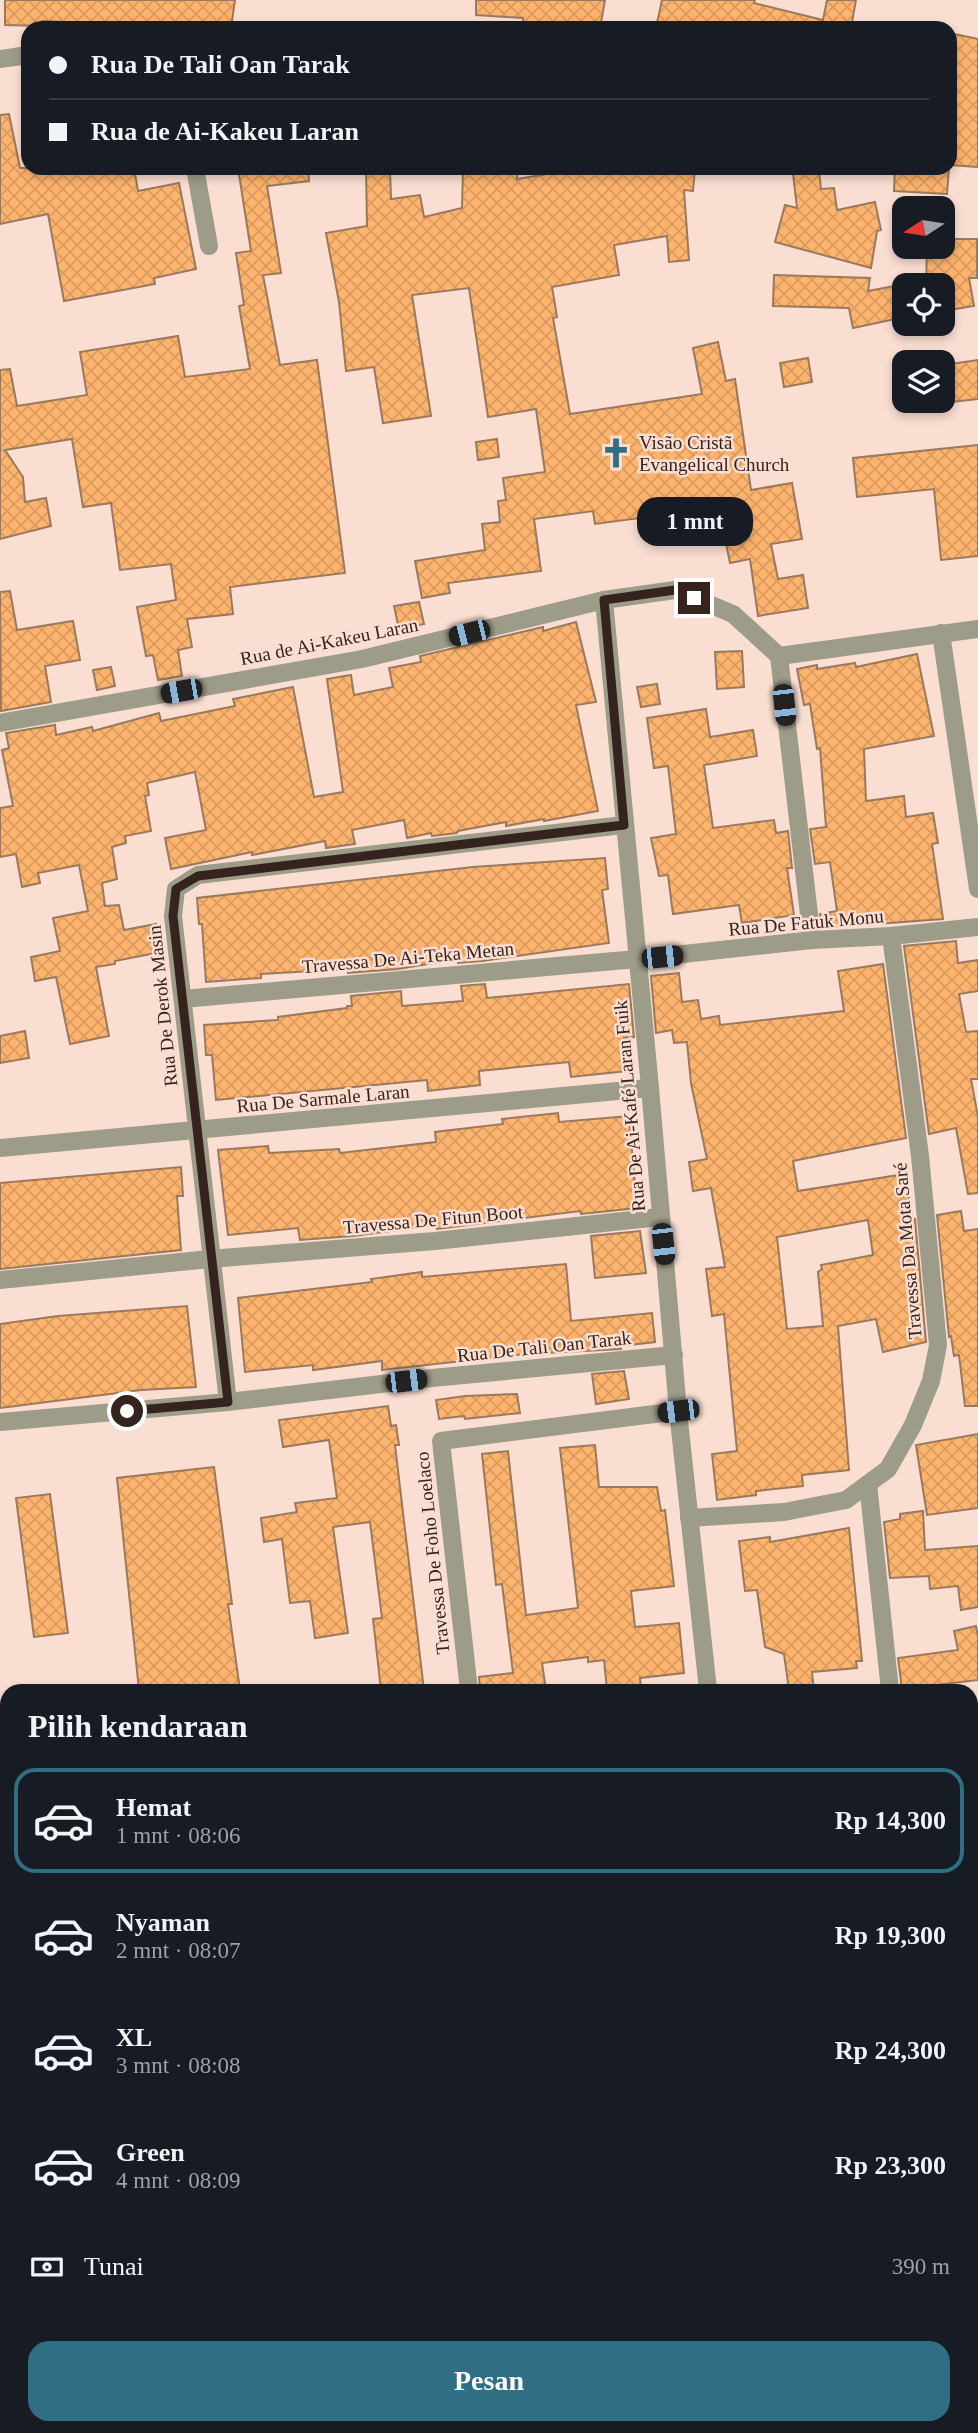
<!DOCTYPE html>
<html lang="id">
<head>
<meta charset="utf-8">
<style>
	body { margin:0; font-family:Georgia,serif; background:#20242c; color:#f1f3f6; height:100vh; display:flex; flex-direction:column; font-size:26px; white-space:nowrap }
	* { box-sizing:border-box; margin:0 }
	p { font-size:23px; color:#9ea1a6 }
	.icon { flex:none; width:38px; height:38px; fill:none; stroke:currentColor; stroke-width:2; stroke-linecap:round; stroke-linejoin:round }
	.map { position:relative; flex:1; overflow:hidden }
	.panel { position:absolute; left:0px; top:1684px; width:978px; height:751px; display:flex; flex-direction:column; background:#171b24; border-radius:21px 21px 0 0; box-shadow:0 4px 10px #0003 }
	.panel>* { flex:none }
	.guide { position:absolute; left:21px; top:21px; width:936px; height:154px; border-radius:21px; box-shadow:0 4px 10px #0003; display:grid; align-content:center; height:154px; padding:0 28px; background:#171b24 }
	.needle { width:46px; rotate:258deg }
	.tools { position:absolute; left:892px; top:196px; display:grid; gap:14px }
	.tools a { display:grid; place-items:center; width:63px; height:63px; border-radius:14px; background:#171b24; box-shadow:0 4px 10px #0003; font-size:35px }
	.end { position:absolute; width:32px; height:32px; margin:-16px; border:9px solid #35241d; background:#fff; box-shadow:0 0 0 4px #fff }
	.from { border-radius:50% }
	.bubble { position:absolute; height:49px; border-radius:21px; background:#171b24; box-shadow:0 4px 10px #0003; font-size:23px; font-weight:700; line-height:49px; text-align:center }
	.car { position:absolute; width:21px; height:42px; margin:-21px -10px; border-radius:9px; box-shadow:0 0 5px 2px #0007; background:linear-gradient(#222 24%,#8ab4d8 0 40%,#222 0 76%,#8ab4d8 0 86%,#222 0) }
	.guide b { display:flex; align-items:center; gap:24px; height:66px; font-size:26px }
	.guide b+b { border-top:2px solid #363941 }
	.guide i { width:18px; height:18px; background:#f1f3f6 }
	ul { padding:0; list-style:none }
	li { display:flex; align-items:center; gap:21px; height:105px; margin:0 14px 10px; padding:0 14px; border:4px solid transparent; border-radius:21px }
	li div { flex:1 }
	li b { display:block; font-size:26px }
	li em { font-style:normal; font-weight:700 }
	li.selected { border-color:#2f6e83 }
	li>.icon { width:63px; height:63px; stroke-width:1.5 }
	h2 { padding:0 28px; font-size:32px; line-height:84px }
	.pay { display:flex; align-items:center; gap:18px; height:77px; padding:0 28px; font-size:26px }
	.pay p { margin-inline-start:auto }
	.cta { display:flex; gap:14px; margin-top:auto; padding:14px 28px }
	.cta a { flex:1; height:80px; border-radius:21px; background:#2f6e83; color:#fff; font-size:28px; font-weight:700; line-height:80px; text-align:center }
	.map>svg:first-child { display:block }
</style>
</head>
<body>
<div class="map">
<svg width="978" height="2433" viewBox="0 0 978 2433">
	<defs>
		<pattern id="building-cross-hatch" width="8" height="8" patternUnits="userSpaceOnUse" patternTransform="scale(1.75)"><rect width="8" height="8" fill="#feb46e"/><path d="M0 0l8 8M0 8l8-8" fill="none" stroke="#da9b5f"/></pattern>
	</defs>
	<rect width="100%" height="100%" fill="#faded2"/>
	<path fill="#efb5d7" d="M7,2006V2136L0,2137V2007Z"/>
	<g fill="url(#building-cross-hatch)" stroke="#9a795c" stroke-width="2" fill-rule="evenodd">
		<path d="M5,0H235L231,28L156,22V26L122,23V28H91V23L42,21V26L5,25Z"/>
		<path d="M476,0H605L600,28H522L523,18L476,15Z"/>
		<path d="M662,0H755L754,3L823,20L827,0H856L851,28H680L657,23Z"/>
		<path d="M950,33L978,39V167L950,165Z"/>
		<path d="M9,114L20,168H134L138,191L179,183L196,269L154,278L155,284L64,301L48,214L0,224V115Z"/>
		<path d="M238,168H308L309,181L267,186L281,273L263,275L280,365L317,360L345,573L230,587L233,614L187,619L192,647L178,650L182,676L158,680L153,655L146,656L137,607L176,600L171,564L120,570L111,503L83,507L72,439L5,450L23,477L25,502L46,498L51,526L0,539V370L10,369L17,406L87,395L80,352L178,336L185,377L250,369L239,306L244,305L236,253L251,251Z"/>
		<path d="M366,168H390L391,199L420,195L424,217L462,208L463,168H518L517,179L571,170L572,173L619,168H695L693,191L684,190L689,260L669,262L667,236L614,245L619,275L552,287L557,317L553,318L570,414L702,394L693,348L718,342L726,381L735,379L751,490L792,483L802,539L771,544L778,579L803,575L808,608L758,616L750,559L730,563L724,533L714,534L712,522L672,528L670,514L595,524L593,511L534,519L541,571L448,583L450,593L422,598L415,561L485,550L482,524L500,522L498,501L506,500L503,478L545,472L536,409L488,417L469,288L412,295L431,416L383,423L374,367L346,371L339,302L326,233L367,226Z"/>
		<path d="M895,168H949L947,194L894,191Z"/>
		<path d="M819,171L821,189L834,188L837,210L875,202L881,230L877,231L871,268L775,242L785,205L797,208L793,174Z"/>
		<path d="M943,239H977V278H969L974,306L943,311V285H926L927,247H943Z"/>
		<path d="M774,275L870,278L868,291L905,284V317L853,328L849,308L773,306Z"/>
		<path d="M808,358L812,382L784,387L780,363Z"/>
		<path d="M978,360V399L943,403V365Z"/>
		<path d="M497,439L499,457L478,460L476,442Z"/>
		<path d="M978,445V556L941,560L934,489L857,497L853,458Z"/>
		<path d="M10,591L17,630L73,621L80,660L45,666L51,702L1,711L0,592Z"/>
		<path d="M419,602L424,624L399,629L394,606Z"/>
		<path d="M576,622L596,702L576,705L598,811L544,821V819L506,826V822L458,831L457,833L432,836L431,833L407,838L404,820L352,830L355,844L326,848L325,841L252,855V852L171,869L165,838L206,830L195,772L147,783L149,795L145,796L151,831L125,836L126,843L112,847L117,879L102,883L105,906L119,905L124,930L156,924L161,952L115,961V964L96,967L109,1036L70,1044L56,977L35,981L31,957L60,951L53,918L88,911L79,865L38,873L40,883L22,887L16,854L0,857V808L13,806L2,750L9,748L6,733L55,725L56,735L92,727L93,731L159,713L161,721L235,706L233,699L293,687L314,797L343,792L327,679L351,675L354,695L393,687L389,668L421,662L420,656L543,627V631Z"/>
		<path d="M742,651L744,687L717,689L715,652Z"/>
		<path d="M917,654L934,736L864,749L866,801L904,796L906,817L933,813L938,843L932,844L943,919L822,928L820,914L837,911L830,862L815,864L810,829L826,827L820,748L817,749L810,704L804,705L797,669L817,665V669L855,663L856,667Z"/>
		<path d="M111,667L115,686L97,690L93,670Z"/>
		<path d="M657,684L660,704L641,707L637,687Z"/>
		<path d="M706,709L710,737L753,730L757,756L704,765L713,828L774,820L776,833L788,831L792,868H787L794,915L742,923L739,905L673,914L668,875L659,876L651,838L676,834L668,766L654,768L647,718Z"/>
		<path d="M605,858L608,889L602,890L609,943L482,961L458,963V959L398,969L348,973V969L261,974V978L206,982L202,924H199L197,898L473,867Z"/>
		<path d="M956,941L958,963L978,960V991L959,994L966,1032L978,1031V1079H971L978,1117V1193L968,1194L956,1128L929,1134L904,946Z"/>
		<path d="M883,964L906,1138L793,1161L798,1191L905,1174L912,1219H915L926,1342L883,1352L876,1319L838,1326L849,1470L802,1475L803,1486L756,1491V1495L717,1500L712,1454L737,1451L724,1314L712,1316L706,1269L725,1267L711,1188L693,1191L689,1162L707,1159L691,1083L687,1042L674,1043L672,1030L656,1033L651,976L679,973L682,1002L698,1000L701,1019L719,1016L720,1025L844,1011L838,971ZM868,1220L873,1255L821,1265L822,1269L818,1272L823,1326L787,1329L777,1237Z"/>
		<path d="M485,984L487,998L629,984L634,1037L624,1038L627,1071L571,1077L569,1062L479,1071L480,1085L428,1091L427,1080L216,1100L212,1055H206L204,1025L278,1020V1017L347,1008V1006H352L351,996L401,991L402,1006L463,1001L461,986Z"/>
		<path d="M25,1031L29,1058L0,1063V1036Z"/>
		<path d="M558,1113L559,1122L629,1116L637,1208L581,1214L580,1211L437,1229L436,1225L353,1236L300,1240L298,1228L228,1235L218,1150L268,1146L269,1153L339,1149L340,1153L436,1142L435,1132L503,1124L502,1119Z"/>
		<path d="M181,1167L183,1196H177L181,1250L0,1269V1183Z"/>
		<path d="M961,1211L964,1231L978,1229V1406H965L959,1355L954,1356L951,1336L949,1337L937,1215Z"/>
		<path d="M640,1231L646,1273L595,1278L591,1236Z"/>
		<path d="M566,1264L571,1321L652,1313L655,1342L621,1346V1349L525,1354L382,1370V1361L313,1370V1365L245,1372L238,1298L372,1282L371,1279L422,1272V1277Z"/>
		<path d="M187,1306L196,1387L141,1390L0,1408V1324L58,1316Z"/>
		<path d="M624,1371L629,1399L596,1404L592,1374Z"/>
		<path d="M517,1394L520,1413L465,1419L464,1416L439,1419L436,1400L465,1396Z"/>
		<path d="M388,1406L391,1426L396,1425L399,1445H395L424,1690H381L373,1619L382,1618L370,1522L333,1527L348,1633L315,1638L310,1601L290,1603L282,1539L264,1542L261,1518L297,1512L295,1503L337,1498L329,1440L283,1447L279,1420Z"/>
		<path d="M978,1434V1508L927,1515L916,1445Z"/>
		<path d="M595,1445L599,1487H657L661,1511L665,1510L674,1586L631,1591L635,1627L679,1623L684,1673L640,1678L641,1690H607L604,1660L588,1662V1657L542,1663L546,1690H480L479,1677L513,1673L502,1584L496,1585L482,1454L508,1451L526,1615L578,1608L560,1448Z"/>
		<path d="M214,1467L232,1604H228L240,1690H139L117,1478Z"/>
		<path d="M50,1494L68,1633L34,1637L16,1498Z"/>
		<path d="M923,1511L925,1550L978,1546V1607L961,1610L958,1586L930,1589L929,1576L890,1578L884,1522L900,1519V1514Z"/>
		<path d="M849,1528L862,1661H856L857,1668L812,1672L814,1690H789L784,1654L765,1647L757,1590L745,1591L739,1541L770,1537V1542Z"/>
		<path d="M976,1626L978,1636V1680L902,1689L898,1658L958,1650L954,1631Z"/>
	</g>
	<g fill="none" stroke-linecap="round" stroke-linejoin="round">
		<g stroke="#9d9c89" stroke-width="18">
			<path d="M0,59L28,55"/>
			<path d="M195,168L209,246"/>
			<path d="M604,600L650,1088L678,1411L708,1690"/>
			<path d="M941,633L978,889"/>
			<path d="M779,656L812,940"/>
			<path d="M0,723L362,659L604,600L675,590L733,614L779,656L978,629"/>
			<path d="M183,999L637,959L812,940L891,936L978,927"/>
			<path d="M0,1148L650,1088"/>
			<path d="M0,1280L210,1259L435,1241L660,1217"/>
			<path d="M228,1402L173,916L176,889L198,875L623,825"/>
			<path d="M0,1422L228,1402L432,1378L674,1355"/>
			<path d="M868,1484L890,1690"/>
			<path d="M689,1518L784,1512L846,1500L888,1469L913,1425L931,1381L938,1345L920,1156L891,936"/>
			<path d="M469,1690L441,1441L678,1411"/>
			<path d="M971,2025L978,2088"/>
			<path d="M0,2359L7,2358"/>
			<path d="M0,2392L5,2433"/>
			<path d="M117,2427L118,2433"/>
			<path d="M253,2427L254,2433"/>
			<path d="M388,2427L389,2433"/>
			<path d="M517,2427V2433"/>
			<path d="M647,2427V2433"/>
			<path d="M785,2427L786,2433"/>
		</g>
	</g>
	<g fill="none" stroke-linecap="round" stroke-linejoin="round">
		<path stroke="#35241d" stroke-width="9" d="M127,1411L228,1402L173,916L176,889L198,876L624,825L604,600L675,590L694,598"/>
	</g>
	<defs>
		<g id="church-bare" transform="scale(2.415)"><path d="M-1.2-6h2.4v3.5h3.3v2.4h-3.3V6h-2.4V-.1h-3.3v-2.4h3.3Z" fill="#2f6e83" stroke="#faded2" stroke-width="2.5" paint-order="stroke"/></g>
	</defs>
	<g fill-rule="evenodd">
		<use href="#church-bare" x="616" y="453"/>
	</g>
	<g text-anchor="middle" stroke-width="5" stroke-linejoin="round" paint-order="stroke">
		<g font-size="19" fill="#35241d" stroke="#faded2" text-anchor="start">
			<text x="639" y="449">Visão Cristã<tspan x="639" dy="22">Evangelical Church</tspan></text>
		</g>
		<g font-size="19" fill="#35241d" stroke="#faded2">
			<text transform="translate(329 641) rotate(-11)" y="7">Rua de Ai-Kakeu Laran</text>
			<text transform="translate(806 922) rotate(-5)" y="7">Rua De Fatuk Monu</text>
			<text transform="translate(408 957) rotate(-5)" y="7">Travessa De Ai-Teka Metan</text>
			<text transform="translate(162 1006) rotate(-96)" y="7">Rua De Derok Masin</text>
			<text transform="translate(323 1098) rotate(-5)" y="7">Rua De Sarmale Laran</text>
			<text transform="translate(629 1106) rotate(-95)" y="7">Rua De Ai-Kafé Laran Fuik</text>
			<text transform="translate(433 1219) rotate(-5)" y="7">Travessa De Fitun Boot</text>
			<text transform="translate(907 1251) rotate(-95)" y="7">Travessa Da Mota Saré</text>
			<text transform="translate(544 1346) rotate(-6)" y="7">Rua De Tali Oan Tarak</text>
			<text transform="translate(432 1553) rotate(-96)" y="7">Travessa De Foho Loelaco</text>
		</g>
	</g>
</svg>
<div class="tools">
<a><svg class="needle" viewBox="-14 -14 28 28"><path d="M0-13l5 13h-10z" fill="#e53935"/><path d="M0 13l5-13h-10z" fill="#9ea1a6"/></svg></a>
<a><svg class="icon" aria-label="locate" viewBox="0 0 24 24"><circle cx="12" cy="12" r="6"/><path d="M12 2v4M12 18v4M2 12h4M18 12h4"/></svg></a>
<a><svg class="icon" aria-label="layers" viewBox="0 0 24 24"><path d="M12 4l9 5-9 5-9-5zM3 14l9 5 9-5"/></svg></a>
</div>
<i class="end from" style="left:127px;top:1411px"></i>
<i class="end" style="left:694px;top:598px"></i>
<div class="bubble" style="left:637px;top:497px;width:116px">1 mnt</div>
<i class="car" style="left:469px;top:633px;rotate:256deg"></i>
<i class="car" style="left:181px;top:691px;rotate:260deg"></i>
<i class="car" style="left:784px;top:705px;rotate:174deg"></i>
<i class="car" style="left:662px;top:957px;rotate:84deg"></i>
<i class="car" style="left:663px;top:1244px;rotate:174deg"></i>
<i class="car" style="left:406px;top:1381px;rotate:83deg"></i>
<i class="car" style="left:678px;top:1411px;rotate:263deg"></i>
<div class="guide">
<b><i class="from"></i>Rua De Tali Oan Tarak</b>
<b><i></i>Rua de Ai-Kakeu Laran</b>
</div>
<section class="panel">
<h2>Pilih kendaraan</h2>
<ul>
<li class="selected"><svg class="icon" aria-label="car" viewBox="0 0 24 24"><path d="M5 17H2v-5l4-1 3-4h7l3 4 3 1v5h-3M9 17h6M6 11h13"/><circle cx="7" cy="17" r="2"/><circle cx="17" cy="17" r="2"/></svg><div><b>Hemat</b><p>1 mnt · 08:06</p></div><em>Rp 14,300</em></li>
<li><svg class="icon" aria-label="car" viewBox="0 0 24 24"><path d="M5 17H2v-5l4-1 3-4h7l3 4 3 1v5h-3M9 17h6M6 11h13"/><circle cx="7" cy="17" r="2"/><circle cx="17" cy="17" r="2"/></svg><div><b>Nyaman</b><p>2 mnt · 08:07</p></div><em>Rp 19,300</em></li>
<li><svg class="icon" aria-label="car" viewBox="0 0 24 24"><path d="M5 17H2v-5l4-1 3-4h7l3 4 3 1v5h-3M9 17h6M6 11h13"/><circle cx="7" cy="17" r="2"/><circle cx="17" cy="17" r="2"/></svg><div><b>XL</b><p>3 mnt · 08:08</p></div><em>Rp 24,300</em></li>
<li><svg class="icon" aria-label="car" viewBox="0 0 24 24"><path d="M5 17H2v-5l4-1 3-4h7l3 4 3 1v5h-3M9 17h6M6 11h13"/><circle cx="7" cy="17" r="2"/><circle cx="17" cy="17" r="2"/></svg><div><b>Green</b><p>4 mnt · 08:09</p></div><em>Rp 23,300</em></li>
</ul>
<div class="pay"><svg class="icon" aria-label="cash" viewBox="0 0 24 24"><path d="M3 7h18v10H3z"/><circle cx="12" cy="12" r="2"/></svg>Tunai<p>390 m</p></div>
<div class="cta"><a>Pesan</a></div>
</section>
</div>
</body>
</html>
